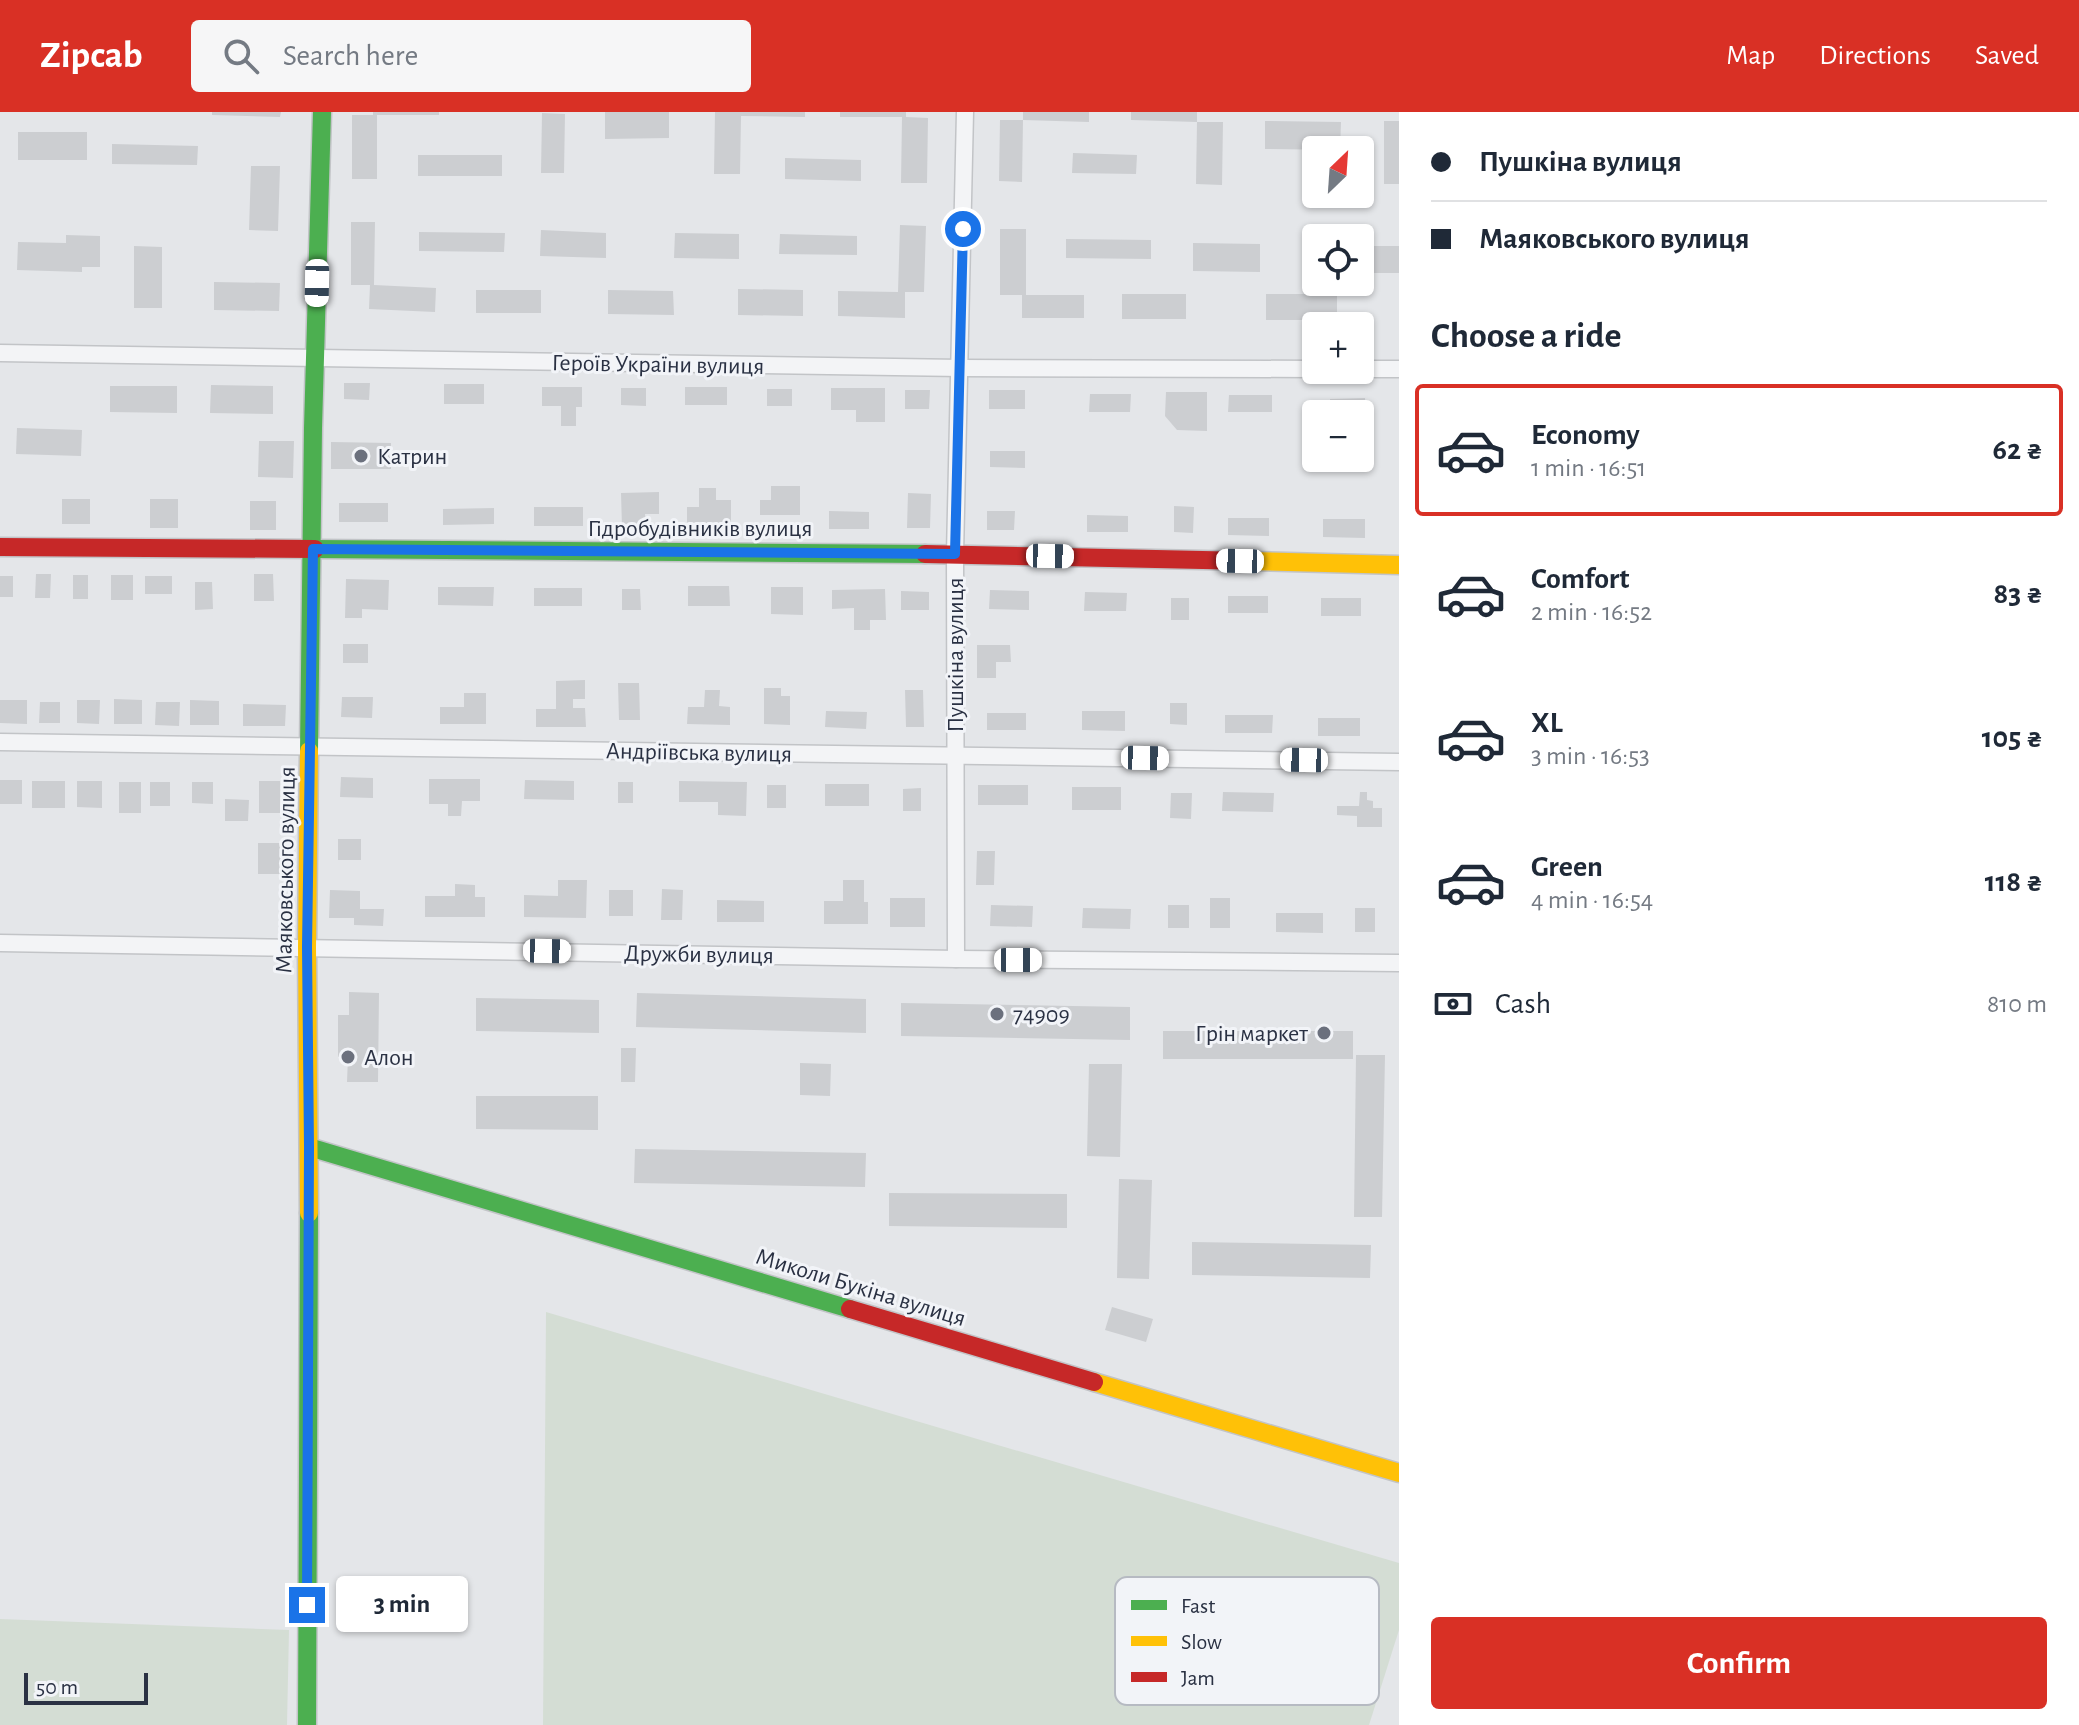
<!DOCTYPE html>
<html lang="en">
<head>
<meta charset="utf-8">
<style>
	body { margin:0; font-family:"Alegreya Sans",sans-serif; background:#f6f6f7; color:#1f2937; height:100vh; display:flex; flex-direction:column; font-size:30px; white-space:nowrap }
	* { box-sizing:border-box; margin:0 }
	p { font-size:26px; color:#747a83 }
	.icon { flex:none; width:44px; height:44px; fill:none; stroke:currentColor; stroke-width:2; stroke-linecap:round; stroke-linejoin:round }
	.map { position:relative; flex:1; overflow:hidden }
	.sheet { display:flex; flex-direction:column; background:#fff; width:680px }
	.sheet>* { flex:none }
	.guide { display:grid; align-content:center; height:176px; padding:0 32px; background:#fff }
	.needle { width:52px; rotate:25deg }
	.buttons { position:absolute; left:1302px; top:24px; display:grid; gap:16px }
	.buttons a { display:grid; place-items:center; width:72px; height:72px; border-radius:8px; background:#fff; box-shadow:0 2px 6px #0004; font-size:40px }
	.scale { position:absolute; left:24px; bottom:20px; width:124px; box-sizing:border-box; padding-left:8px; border:4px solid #2a3143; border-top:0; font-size:22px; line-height:28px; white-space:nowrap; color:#2a3143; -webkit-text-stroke:6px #f2f4f8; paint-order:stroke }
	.end { position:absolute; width:36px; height:36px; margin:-18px; border:10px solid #1a73e8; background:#fff; box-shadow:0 0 0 4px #fff }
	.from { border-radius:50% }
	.bubble { position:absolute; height:56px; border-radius:8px; background:#fff; box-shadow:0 2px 6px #0004; font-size:26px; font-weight:600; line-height:56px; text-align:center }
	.car { position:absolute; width:24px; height:48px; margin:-24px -12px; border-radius:10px; box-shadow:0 0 6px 2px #0007; background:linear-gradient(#fff 24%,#345 0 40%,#fff 0 76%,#345 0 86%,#fff 0) }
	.guide b { display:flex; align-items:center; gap:28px; height:76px; font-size:30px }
	.guide b+b { border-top:2px solid #e0e1e3 }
	.guide i { width:20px; height:20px; background:#1f2937 }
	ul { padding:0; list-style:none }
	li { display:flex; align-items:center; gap:24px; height:132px; margin:0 16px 12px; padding:0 16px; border:4px solid transparent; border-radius:8px }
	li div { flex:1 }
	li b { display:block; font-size:30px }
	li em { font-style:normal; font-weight:600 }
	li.current { border-color:#d93025 }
	li>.icon { width:72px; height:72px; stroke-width:1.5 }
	h2 { padding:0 32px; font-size:36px; line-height:96px }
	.pay { display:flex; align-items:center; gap:20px; height:88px; padding:0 32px; font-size:30px }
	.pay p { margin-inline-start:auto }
	.primary-button { display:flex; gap:16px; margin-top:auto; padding:16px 32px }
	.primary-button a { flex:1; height:92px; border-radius:8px; background:#d93025; color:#fff; font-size:32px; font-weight:600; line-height:92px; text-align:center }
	header { display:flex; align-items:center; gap:48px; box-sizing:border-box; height:112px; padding:0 40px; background:#d93025; color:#fff }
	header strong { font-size:38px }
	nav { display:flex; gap:44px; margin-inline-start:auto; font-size:28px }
	.search { width:560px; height:72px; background:#f6f6f7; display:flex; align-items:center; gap:20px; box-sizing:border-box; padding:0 28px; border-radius:8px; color:#747a83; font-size:30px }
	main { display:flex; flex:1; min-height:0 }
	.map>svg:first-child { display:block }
</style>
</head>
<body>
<header>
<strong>Zipcab</strong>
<div class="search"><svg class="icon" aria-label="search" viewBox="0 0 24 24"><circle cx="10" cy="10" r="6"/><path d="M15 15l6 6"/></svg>Search here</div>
<nav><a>Map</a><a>Directions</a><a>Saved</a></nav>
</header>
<main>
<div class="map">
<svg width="1399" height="1613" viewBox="0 0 1399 1613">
	<rect width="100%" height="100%" fill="#e4e6e9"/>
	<g fill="#d4ddd4">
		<path d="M546,1200L1399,1451V1518L1369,1613H543Z"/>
		<path d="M0,1507L289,1518L287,1613H0Z"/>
	</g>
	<g fill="#ccced1">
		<path d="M212,0H281L280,5L212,3Z"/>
		<path d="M373,0H439V3H377V67H352V3H373Z"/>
		<path d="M605,0H669V26L605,27Z"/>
		<path d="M715,0H805V5L741,4L740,62H714Z"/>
		<path d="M840,0H906V5L928,6L927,71H901L902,5H840Z"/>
		<path d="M1023,0H1089V10L1023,8Z"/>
		<path d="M1131,0H1197V10L1131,8Z"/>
		<path d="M542,1L565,2L564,61H541Z"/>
		<path d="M1000,8H1023L1022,70L999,69Z"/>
		<path d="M1265,9L1341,10L1340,38L1265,37Z"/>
		<rect x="1384" y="9" width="15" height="63"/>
		<path d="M1197,10H1223L1222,73L1196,72Z"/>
		<rect x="18" y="20" width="69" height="28"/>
		<path d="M112,32L198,34L197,53L112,52Z"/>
		<path d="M1073,41L1137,43L1136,62L1072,61Z"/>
		<rect x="418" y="43" width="84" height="21"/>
		<path d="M785,46L861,48V69L785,67Z"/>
		<path d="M251,54H280L278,119L249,118Z"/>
		<path d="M351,110H375L374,173L436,176L435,200L369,197L370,173H351Z"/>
		<path d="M900,113L926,114L924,180H905V206L838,204V179L898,180Z"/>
		<path d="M1000,117H1026V183H1084V206H1022V183H1000Z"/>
		<path d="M541,118L606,121V146L540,144Z"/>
		<path d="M419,120L505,121L504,140L419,139Z"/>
		<path d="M675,121L739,122V147L674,146Z"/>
		<path d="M780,122L857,124V143L779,142Z"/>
		<path d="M66,123L100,124V155H82V160L17,158L18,130L66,131Z"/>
		<path d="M1066,127L1151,128V147L1066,146Z"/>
		<path d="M1193,131L1260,132V160L1193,159Z"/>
		<path d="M134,134L162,135V196H134Z"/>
		<rect x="1360" y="134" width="39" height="27"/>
		<path d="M214,170L280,171L279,199L214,198Z"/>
		<path d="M738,177L803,178V204L738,203Z"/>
		<rect x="476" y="178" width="65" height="23"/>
		<path d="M608,178L673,179L674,203L608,202Z"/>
		<rect x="1122" y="182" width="64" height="25"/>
		<rect x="1266" y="182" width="71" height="26"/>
		<path d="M344,271H370L369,288L344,287Z"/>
		<rect x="444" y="272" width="40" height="20"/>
		<path d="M211,273L273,274V302L210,301Z"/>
		<path d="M110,274H177V301L110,300Z"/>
		<path d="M542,275H582V295H576V314H561V294H542Z"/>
		<rect x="685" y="275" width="42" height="18"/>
		<path d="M621,276H646V294L621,293Z"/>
		<path d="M831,276H885V310H856V298H831Z"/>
		<rect x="767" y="277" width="25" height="17"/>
		<path d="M905,278H930L929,297H905Z"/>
		<rect x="989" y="278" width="36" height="19"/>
		<path d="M1166,280H1207V319L1177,318L1165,304Z"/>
		<path d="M1090,282H1131L1130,300H1089Z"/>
		<path d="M1229,283H1272V300H1228Z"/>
		<path d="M1365,286L1366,302H1331L1330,287Z"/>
		<path d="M17,316L82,318L81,344L16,342Z"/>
		<path d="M259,329H294L293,366L258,365Z"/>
		<path d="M331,330L391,331V357H331Z"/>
		<path d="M990,339H1025V356L990,355Z"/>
		<path d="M771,374H800V403H760V388H771Z"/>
		<path d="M699,376H716V388H731V414H687V395H699Z"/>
		<path d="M659,380V402H645L646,415H622L621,381Z"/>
		<path d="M908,381L931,382L930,416H907Z"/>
		<rect x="62" y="387" width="28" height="25"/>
		<rect x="150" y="387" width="28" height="29"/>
		<rect x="250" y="389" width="26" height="29"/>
		<rect x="339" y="391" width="49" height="19"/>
		<path d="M1174,394L1194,395L1193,421L1174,420Z"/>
		<rect x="534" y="395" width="49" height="19"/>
		<path d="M494,396V412L443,413V397Z"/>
		<path d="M829,399L869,400V417H829Z"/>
		<path d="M987,399H1015L1014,418H987Z"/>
		<path d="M1087,403L1128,404V420H1087Z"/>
		<path d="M1228,406H1269V424L1228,423Z"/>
		<path d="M1323,407H1365V426L1323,425Z"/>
		<path d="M36,462H51L50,486H35Z"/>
		<path d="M254,462H273L274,489H254Z"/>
		<rect x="73" y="463" width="15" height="24"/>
		<rect x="111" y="463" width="22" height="25"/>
		<rect x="0" y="464" width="13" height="21"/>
		<rect x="145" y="464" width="27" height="18"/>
		<path d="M346,467L389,468L388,498L362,497V506H345Z"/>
		<path d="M195,470H212L213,497L195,498Z"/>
		<path d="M688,474H729L730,494H688Z"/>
		<path d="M438,475H494L493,494L438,493Z"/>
		<path d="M771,475H803V503L771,502Z"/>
		<rect x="534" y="476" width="48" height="18"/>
		<path d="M622,477H640L641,498H622Z"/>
		<path d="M885,477L886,508H870V518H854V496L832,497V478Z"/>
		<path d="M990,478L1029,479V498L989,497Z"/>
		<path d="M901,479L929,480V498H901Z"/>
		<path d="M1085,480L1127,481L1126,499H1084Z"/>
		<rect x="1228" y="484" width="40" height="17"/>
		<rect x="1171" y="486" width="18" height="22"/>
		<rect x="1321" y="486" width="40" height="18"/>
		<rect x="343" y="532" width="25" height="19"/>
		<path d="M977,533H1010L1011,550H996V566H977Z"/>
		<path d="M585,568V587H573V596H585L586,615H536V597H556V569Z"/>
		<path d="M618,571H639L640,608H619Z"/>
		<path d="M764,576H781V584H790V613L764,612Z"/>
		<path d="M705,578H720L719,594L730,595V613L687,612L688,595H704Z"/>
		<path d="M905,578H923L924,615H906Z"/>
		<path d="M464,581H486V612H440V595H464Z"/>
		<path d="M342,585H373L372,606L341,605Z"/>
		<path d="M114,587L142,588V612H114Z"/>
		<path d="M0,588H27V612L0,611Z"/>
		<path d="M77,588H100L99,612L77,611Z"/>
		<path d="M190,588L219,589V613H190Z"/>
		<path d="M40,590H60V611H39Z"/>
		<path d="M156,590H180L179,614L155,613Z"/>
		<path d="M1170,591H1187V613L1170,612Z"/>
		<path d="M243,592L286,593L285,614H243Z"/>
		<path d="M826,599L867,600L866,617L825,615Z"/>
		<path d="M1082,599H1125V619L1082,618Z"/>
		<rect x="987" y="601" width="39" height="17"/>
		<path d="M1225,603H1273L1272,621H1225Z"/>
		<rect x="1318" y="606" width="42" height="18"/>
		<path d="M341,665L373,666V686L340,685Z"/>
		<path d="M429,667H480V689H462L461,704H448V692H429Z"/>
		<rect x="0" y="668" width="22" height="24"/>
		<path d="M525,668L574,669V688L524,687Z"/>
		<rect x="32" y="669" width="33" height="27"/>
		<path d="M77,669H102V696L77,695Z"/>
		<rect x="259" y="669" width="21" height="32"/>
		<path d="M679,669L747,670L746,704L718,703V690H679Z"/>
		<rect x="119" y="670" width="22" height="31"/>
		<rect x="150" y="670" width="20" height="24"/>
		<path d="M192,670H213V692L192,691Z"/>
		<rect x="618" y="670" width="15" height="21"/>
		<rect x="825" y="672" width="44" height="22"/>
		<rect x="767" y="673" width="19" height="23"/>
		<rect x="978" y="673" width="50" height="20"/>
		<rect x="1072" y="675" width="49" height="23"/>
		<path d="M921,676V699H903V677Z"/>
		<path d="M1223,680L1274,681L1273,700L1222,699Z"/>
		<path d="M1360,680H1367V688L1373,689V696H1382V715H1357V704L1337,703V694H1359Z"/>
		<path d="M1171,681H1192L1191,707L1170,706Z"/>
		<path d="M225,687L249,688L248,709H225Z"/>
		<rect x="338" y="727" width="23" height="21"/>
		<rect x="258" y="731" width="29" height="31"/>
		<path d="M977,739H995L994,773H976Z"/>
		<path d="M558,768H587L586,806L524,805V783L558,784Z"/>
		<path d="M843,768H864V790H868V812H824V789H843Z"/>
		<path d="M455,772L475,773V785H485V805H425V784H455Z"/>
		<path d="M662,777L683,778L682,808H661Z"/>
		<path d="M330,778L360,779V797H384L383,814L354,813V806H329Z"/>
		<rect x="609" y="778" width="24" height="26"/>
		<rect x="890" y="786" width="35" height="29"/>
		<rect x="1210" y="786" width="20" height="30"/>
		<path d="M717,788L764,789V810H717Z"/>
		<path d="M991,793L1033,794L1032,815L990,814Z"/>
		<rect x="1168" y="793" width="21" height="23"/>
		<path d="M1083,796L1131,797L1130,817L1082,816Z"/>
		<rect x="1355" y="796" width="20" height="24"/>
		<path d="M1276,801H1323V821L1276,820Z"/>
		<path d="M349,880L379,881L378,970H347L348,945H338V903H349Z"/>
		<path d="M637,881L866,887V921L636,915Z"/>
		<path d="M476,886L599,888V921L476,919Z"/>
		<path d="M901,891L1130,895V928L901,924Z"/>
		<rect x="1163" y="919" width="190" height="28"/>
		<path d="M621,936H636L635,970H621Z"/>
		<path d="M1356,943H1385L1382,1105H1354Z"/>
		<path d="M800,951L831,952L830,984L800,983Z"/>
		<path d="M1089,952H1122L1120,1045L1087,1044Z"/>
		<path d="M476,984H598V1018L476,1017Z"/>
		<path d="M635,1037L866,1041L865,1075L634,1071Z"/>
		<path d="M1119,1067L1152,1068L1149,1167L1117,1166Z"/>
		<path d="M889,1081L1067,1082V1116L889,1114Z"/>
		<path d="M1192,1130L1371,1133L1370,1166L1192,1163Z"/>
		<path d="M1112,1195L1153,1207L1146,1230L1105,1218Z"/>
	</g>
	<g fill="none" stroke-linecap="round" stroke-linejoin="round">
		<g stroke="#c2c4c7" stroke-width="19">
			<g id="street">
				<path d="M0,241L961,256L1316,257"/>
				<path d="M1360,257H1399"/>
				<path d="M0,630L1399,650"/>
				<path d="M0,831L956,847L1399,851"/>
				<path d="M956,847L955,442L965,0"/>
			</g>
		</g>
		<g stroke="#c2c4c7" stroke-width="21">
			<g id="fast">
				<path d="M315,437L925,442"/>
				<path d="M309,639L313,316L322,0"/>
				<path d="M309,1035L850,1197"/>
				<path d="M307,1613L309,1101"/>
			</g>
		</g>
		<g stroke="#c2c4c7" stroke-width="21">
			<g id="slow">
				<path d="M1249,449L1399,453"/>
				<path d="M309,1101L307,835L309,639"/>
				<path d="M1094,1270L1399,1361"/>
			</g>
		</g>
		<g stroke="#c2c4c7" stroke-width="21">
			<g id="jam">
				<path d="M0,435L315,437"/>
				<path d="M925,442L1249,449"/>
				<path d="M850,1197L1094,1270"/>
			</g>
		</g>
		<use href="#street" stroke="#f3f4f6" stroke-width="16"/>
		<use href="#fast" stroke="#4caf50" stroke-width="18"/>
		<use href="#slow" stroke="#ffc107" stroke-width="18"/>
		<use href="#jam" stroke="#c62828" stroke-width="18"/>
	</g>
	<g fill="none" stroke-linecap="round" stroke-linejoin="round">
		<path stroke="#1a73e8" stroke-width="10" d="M307,1493L309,1035L307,835L313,437L955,442L963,117"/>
	</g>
	<g fill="#6b707d" stroke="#f2f4f8" stroke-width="3">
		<circle cx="361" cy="344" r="8"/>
		<circle cx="997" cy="902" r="8"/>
		<circle cx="1324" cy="921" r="8"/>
		<circle cx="348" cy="945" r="8"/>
	</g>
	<g text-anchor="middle" stroke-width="6" stroke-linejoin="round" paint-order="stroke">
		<g font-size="24" fill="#2a3143" stroke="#f2f4f8">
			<text transform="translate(658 252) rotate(1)" y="8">Героїв України вулиця</text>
			<text x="700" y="424">Гідробудівників вулиця</text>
			<text transform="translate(955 543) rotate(-90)" y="8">Пушкіна вулиця</text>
			<text transform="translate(699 640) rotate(1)" y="8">Андріївська вулиця</text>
			<text transform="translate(285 758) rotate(-89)" y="8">Маяковського вулиця</text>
			<text transform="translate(699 842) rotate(1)" y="8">Дружби вулиця</text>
			<text transform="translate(861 1175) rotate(17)" y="8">Миколи Букіна вулиця</text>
		</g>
		<g font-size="24" fill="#2a3143" stroke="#f2f4f8" text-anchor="start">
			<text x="377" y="352">Катрин</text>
			<text x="1013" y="910">74909</text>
			<text x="1308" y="929" text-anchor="end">Грін маркет</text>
			<text x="364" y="953">Алон</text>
		</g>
	</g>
	<rect x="1115" y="1465" width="264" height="128" rx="12" fill="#f2f4f8" stroke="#b6bac2" stroke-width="2"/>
	<rect x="1131" y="1488" width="36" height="10" fill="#4caf50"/>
	<rect x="1131" y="1524" width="36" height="10" fill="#ffc107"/>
	<rect x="1131" y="1560" width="36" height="10" fill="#c62828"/>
	<g font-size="22" fill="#2a3143">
		<text x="1181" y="1501">Fast</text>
		<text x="1181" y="1537">Slow</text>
		<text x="1181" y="1573">Jam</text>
	</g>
</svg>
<div class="buttons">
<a><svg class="needle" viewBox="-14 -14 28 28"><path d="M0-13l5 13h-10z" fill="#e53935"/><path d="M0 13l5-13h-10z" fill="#747a83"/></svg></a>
<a><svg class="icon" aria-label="locate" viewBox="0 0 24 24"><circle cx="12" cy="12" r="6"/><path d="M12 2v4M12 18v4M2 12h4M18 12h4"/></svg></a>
<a>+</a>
<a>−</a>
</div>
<div class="scale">50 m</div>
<i class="end from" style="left:963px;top:117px"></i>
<i class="end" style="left:307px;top:1493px"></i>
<div class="bubble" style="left:336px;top:1464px;width:132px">3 min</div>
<i class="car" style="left:317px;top:171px;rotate:181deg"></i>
<i class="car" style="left:1050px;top:444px;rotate:91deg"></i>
<i class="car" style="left:1240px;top:449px;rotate:271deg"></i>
<i class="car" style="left:1145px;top:646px;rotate:91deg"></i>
<i class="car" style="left:1304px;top:648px;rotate:271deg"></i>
<i class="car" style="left:547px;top:839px;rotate:91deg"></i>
<i class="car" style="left:1018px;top:848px;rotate:90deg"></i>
</div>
<section class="sheet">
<div class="guide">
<b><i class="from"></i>Пушкіна вулиця</b>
<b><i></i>Маяковського вулиця</b>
</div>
<h2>Choose a ride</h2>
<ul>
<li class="current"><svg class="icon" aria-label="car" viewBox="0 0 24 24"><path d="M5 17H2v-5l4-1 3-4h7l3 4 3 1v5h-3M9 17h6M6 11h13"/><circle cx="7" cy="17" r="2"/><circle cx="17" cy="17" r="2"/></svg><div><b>Economy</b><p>1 min · 16:51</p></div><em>62 ₴</em></li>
<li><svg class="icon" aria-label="car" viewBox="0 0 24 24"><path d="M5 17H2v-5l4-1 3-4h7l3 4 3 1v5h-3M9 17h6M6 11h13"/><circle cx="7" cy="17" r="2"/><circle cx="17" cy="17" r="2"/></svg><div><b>Comfort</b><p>2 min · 16:52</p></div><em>83 ₴</em></li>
<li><svg class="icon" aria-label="car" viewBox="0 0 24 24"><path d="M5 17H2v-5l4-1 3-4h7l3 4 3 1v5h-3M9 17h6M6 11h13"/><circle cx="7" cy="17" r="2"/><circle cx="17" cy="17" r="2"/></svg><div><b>XL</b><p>3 min · 16:53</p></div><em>105 ₴</em></li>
<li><svg class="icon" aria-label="car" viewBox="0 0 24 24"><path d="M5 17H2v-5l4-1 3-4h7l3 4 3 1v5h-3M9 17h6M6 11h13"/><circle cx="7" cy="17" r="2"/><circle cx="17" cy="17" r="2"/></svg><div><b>Green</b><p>4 min · 16:54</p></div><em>118 ₴</em></li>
</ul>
<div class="pay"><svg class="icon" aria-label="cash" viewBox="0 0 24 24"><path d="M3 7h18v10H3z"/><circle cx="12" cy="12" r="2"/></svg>Cash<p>810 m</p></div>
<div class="primary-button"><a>Confirm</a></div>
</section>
</main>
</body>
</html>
